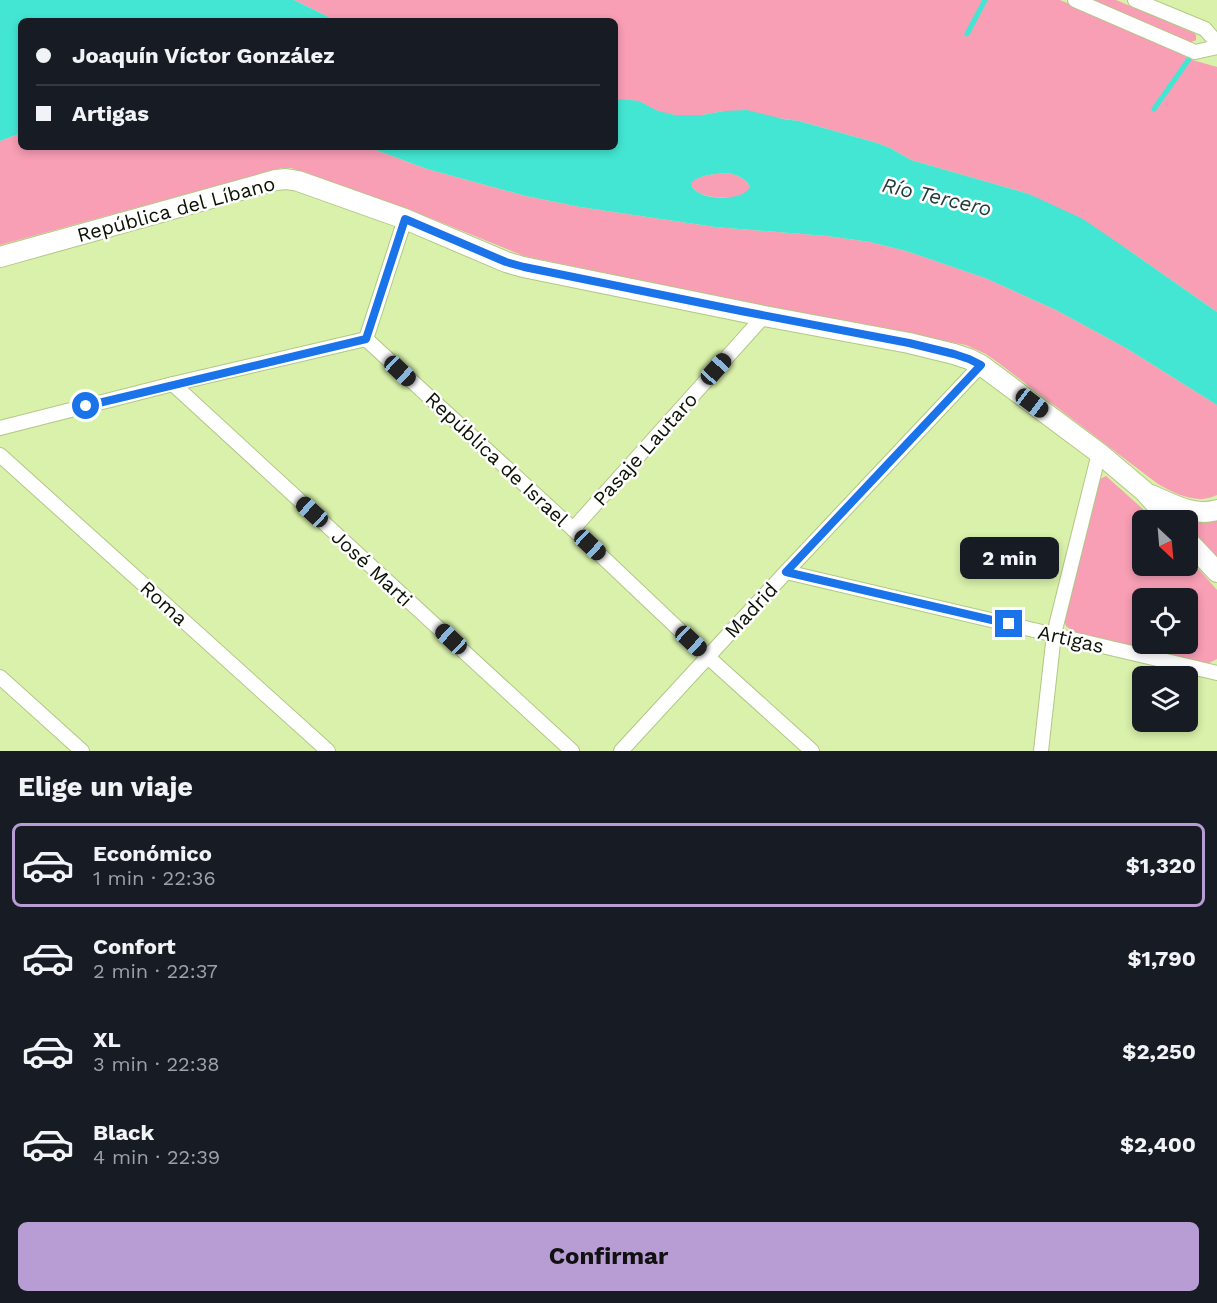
<!DOCTYPE html>
<html lang="es">
<head>
<meta charset="utf-8">
<style>
	body { margin:0; font-family:"Work Sans",sans-serif; background:#20242c; color:#f1f3f6; height:100vh; display:flex; flex-direction:column; font-size:22px; white-space:nowrap }
	* { box-sizing:border-box; margin:0 }
	p { font-size:20px; color:#9ea1a6 }
	.icon { flex:none; width:33px; height:33px; fill:none; stroke:currentColor; stroke-width:2; stroke-linecap:round; stroke-linejoin:round }
	.map { position:relative; height:751px; overflow:hidden }
	.details { display:flex; flex-direction:column; background:#171b24; flex:1 }
	.details>* { flex:none }
	.guide { position:absolute; left:18px; top:18px; width:600px; height:132px; border-radius:9px; box-shadow:0 3px 9px #0003; display:grid; align-content:center; height:132px; padding:0 18px; background:#171b24 }
	.needle { width:39px; rotate:154deg }
	.controls { position:absolute; left:1132px; top:510px; display:grid; gap:12px }
	.controls a { display:grid; place-items:center; width:66px; height:66px; border-radius:9px; background:#171b24; box-shadow:0 3px 9px #0003; font-size:30px }
	.end { position:absolute; width:27px; height:27px; margin:-14px; border:8px solid #1a73e8; background:#fff; box-shadow:0 0 0 3px #fff }
	.from { border-radius:50% }
	.bubble { position:absolute; height:42px; border-radius:9px; background:#171b24; box-shadow:0 3px 9px #0003; font-size:20px; font-weight:700; line-height:42px; text-align:center }
	.car { position:absolute; width:18px; height:36px; margin:-18px -9px; border-radius:8px; box-shadow:0 0 4px 2px #0007; background:linear-gradient(#222 24%,#8ab4d8 0 40%,#222 0 76%,#8ab4d8 0 86%,#222 0) }
	.guide b { display:flex; align-items:center; gap:21px; height:57px; font-size:22px }
	.guide b+b { border-top:2px solid #363941 }
	.guide i { width:15px; height:15px; background:#f1f3f6 }
	ul { padding:0; list-style:none }
	li { display:flex; align-items:center; gap:18px; height:84px; margin:0 12px 9px; padding:0 6px; border:3px solid transparent; border-radius:9px }
	li div { flex:1 }
	li b { display:block; font-size:22px }
	li em { font-style:normal; font-weight:700 }
	li.current { border-color:#b79dd4 }
	li>.icon { width:54px; height:54px; stroke-width:1.5 }
	h2 { padding:0 18px; font-size:27px; line-height:72px }
	.button { display:flex; gap:12px; margin-top:auto; padding:12px 18px }
	.button a { flex:1; height:69px; border-radius:9px; background:#b79dd4; color:#111; font-size:24px; font-weight:700; line-height:69px; text-align:center }
	.map>svg:first-child { display:block }
</style>
</head>
<body>
<div class="map">
<svg width="1217" height="751" viewBox="0 0 1217 751">
	<rect width="100%" height="100%" fill="#d9f1ab"/>
	<g fill="#f89eb5" fill-rule="evenodd">
		<path d="M294,0H1060L1179,52L1189,59L1217,67V312L1127,249L1029,194L911,160L890,148L877,143L799,121L724,111L702,115H675L658,112L639,101L615,100V21H337Z"/>
		<path d="M1090,0H1116L1194,33L1196,35V40L1189,43Z"/>
		<path d="M21,133V147H368L427,169L526,196L580,207L715,227L827,236L870,242L906,251L985,278L1056,310L1126,348L1217,405V495C1197,505 1176,494 1158,484L996,361L986,354L966,345L769,307L524,256L408,209L291,168H282L271,171L0,245V141Z"/>
		<path d="M728,173C737,175 746,178 750,187C748,192 745,195 739,196C729,199 704,198 696,191C692,188 692,187 690,183C700,174 716,174 728,173Z"/>
		<path d="M1106,476L1155,520H1143V566H1188V557L1217,590V659L1207,664L1074,632L1066,626L1063,617L1099,482L1100,479ZM1143,598H1188V644H1143Z"/>
		<path d="M1169,508L1217,515V557H1214L1188,528V520H1181Z"/>
	</g>
	<g fill="#43e6d3" fill-rule="evenodd">
		<path d="M0,0H294L337,21H21V133L0,141Z"/>
		<path d="M620,99L639,101L658,111L675,115H702L724,111L747,110L783,119L799,121L877,143L890,148L911,160L1029,194L1083,219L1127,249L1217,312V405L1126,348L1056,310L985,278L906,251L870,242L827,236L715,227L580,207L526,196L427,169L368,147H615V100ZM728,173C737,175 746,178 750,187C743,201 707,200 696,191C692,188 692,187 691,183C700,174 716,174 728,173Z"/>
	</g>
	<g fill="none" stroke-linecap="round" stroke-linejoin="round">
		<g stroke="#43e6d3" stroke-width="5">
			<path d="M967,34L985,0"/>
			<path d="M1154,109L1189,59"/>
		</g>
		<g stroke="#b1c883" stroke-width="16">
			<g id="street">
				<path d="M1075,0L1195,52L1217,47"/>
				<path d="M1135,0L1205,29L1217,43"/>
				<path d="M366,339L573,529L708,657L812,751"/>
				<path d="M366,339L405,219"/>
				<path d="M173,384L572,751"/>
				<path d="M0,428L173,384L366,339"/>
				<path d="M0,455L328,751"/>
				<path d="M573,529L764,316"/>
				<path d="M786,572L1217,673"/>
				<path d="M0,677L82,751"/>
				<path d="M621,751L786,572L981,365"/>
				<path d="M1041,751L1054,634L1099,453"/>
			</g>
		</g>
		<g stroke="#b1c883" stroke-width="22">
			<g id="secondary">
				<path d="M0,257L276,180L286,179L298,181L405,219L506,262L523,267L764,316L909,343L954,354L969,359L981,365L1099,453L1144,491L1170,520"/>
				<path d="M1151,495C1172,504 1194,517 1217,510"/>
				<path d="M1188,541L1217,572"/>
			</g>
		</g>
		<use href="#street" stroke="#fff" stroke-width="14"/>
		<use href="#secondary" stroke="#fff" stroke-width="20"/>
	</g>
	<g fill="none" stroke-linecap="round" stroke-linejoin="round">
		<path stroke="#1a73e8" stroke-width="8" d="M86,406L366,339L405,219L506,262L524,267L741,311L909,343L954,354L969,359L981,365L786,572L1009,624"/>
	</g>
	<g text-anchor="middle" stroke-width="5" stroke-linejoin="round" paint-order="stroke">
		<g font-size="20" fill="#0a1100" stroke="#fff">
			<text transform="translate(176 209) rotate(-15)" y="7">República del Líbano</text>
			<text transform="translate(645 449) rotate(-48)" y="7">Pasaje Lautaro</text>
			<text transform="translate(497 459) rotate(43)" y="7">República de Israel</text>
			<text transform="translate(372 568) rotate(43)" y="7">José Marti</text>
			<text transform="translate(164 603) rotate(42)" y="7">Roma</text>
			<text transform="translate(751 610) rotate(-47)" y="7">Madrid</text>
			<text transform="translate(1071 639) rotate(13)" y="7">Artigas</text>
		</g>
		<g font-size="21" font-style="italic" fill="#233d39" stroke="#fff">
			<text transform="translate(937 197) rotate(13)" y="7">Río Tercero</text>
		</g>
	</g>
</svg>
<div class="controls">
<a><svg class="needle" viewBox="-14 -14 28 28"><path d="M0-13l5 13h-10z" fill="#e53935"/><path d="M0 13l5-13h-10z" fill="#9ea1a6"/></svg></a>
<a><svg class="icon" aria-label="locate" viewBox="0 0 24 24"><circle cx="12" cy="12" r="6"/><path d="M12 2v4M12 18v4M2 12h4M18 12h4"/></svg></a>
<a><svg class="icon" aria-label="layers" viewBox="0 0 24 24"><path d="M12 4l9 5-9 5-9-5zM3 14l9 5 9-5"/></svg></a>
</div>
<i class="end from" style="left:86px;top:406px"></i>
<i class="end" style="left:1009px;top:624px"></i>
<div class="bubble" style="left:960px;top:537px;width:99px">2 min</div>
<i class="car" style="left:716px;top:369px;rotate:42deg"></i>
<i class="car" style="left:400px;top:371px;rotate:133deg"></i>
<i class="car" style="left:1032px;top:403px;rotate:127deg"></i>
<i class="car" style="left:312px;top:512px;rotate:312deg"></i>
<i class="car" style="left:590px;top:545px;rotate:133deg"></i>
<i class="car" style="left:451px;top:639px;rotate:313deg"></i>
<i class="car" style="left:691px;top:641px;rotate:133deg"></i>
<div class="guide">
<b><i class="from"></i>Joaquín Víctor González</b>
<b><i></i>Artigas</b>
</div>
</div>
<section class="details">
<h2>Elige un viaje</h2>
<ul>
<li class="current"><svg class="icon" aria-label="car" viewBox="0 0 24 24"><path d="M5 17H2v-5l4-1 3-4h7l3 4 3 1v5h-3M9 17h6M6 11h13"/><circle cx="7" cy="17" r="2"/><circle cx="17" cy="17" r="2"/></svg><div><b>Económico</b><p>1 min · 22:36</p></div><em>$1,320</em></li>
<li><svg class="icon" aria-label="car" viewBox="0 0 24 24"><path d="M5 17H2v-5l4-1 3-4h7l3 4 3 1v5h-3M9 17h6M6 11h13"/><circle cx="7" cy="17" r="2"/><circle cx="17" cy="17" r="2"/></svg><div><b>Confort</b><p>2 min · 22:37</p></div><em>$1,790</em></li>
<li><svg class="icon" aria-label="car" viewBox="0 0 24 24"><path d="M5 17H2v-5l4-1 3-4h7l3 4 3 1v5h-3M9 17h6M6 11h13"/><circle cx="7" cy="17" r="2"/><circle cx="17" cy="17" r="2"/></svg><div><b>XL</b><p>3 min · 22:38</p></div><em>$2,250</em></li>
<li><svg class="icon" aria-label="car" viewBox="0 0 24 24"><path d="M5 17H2v-5l4-1 3-4h7l3 4 3 1v5h-3M9 17h6M6 11h13"/><circle cx="7" cy="17" r="2"/><circle cx="17" cy="17" r="2"/></svg><div><b>Black</b><p>4 min · 22:39</p></div><em>$2,400</em></li>
</ul>
<div class="button"><a>Confirmar</a></div>
</section>
</body>
</html>
